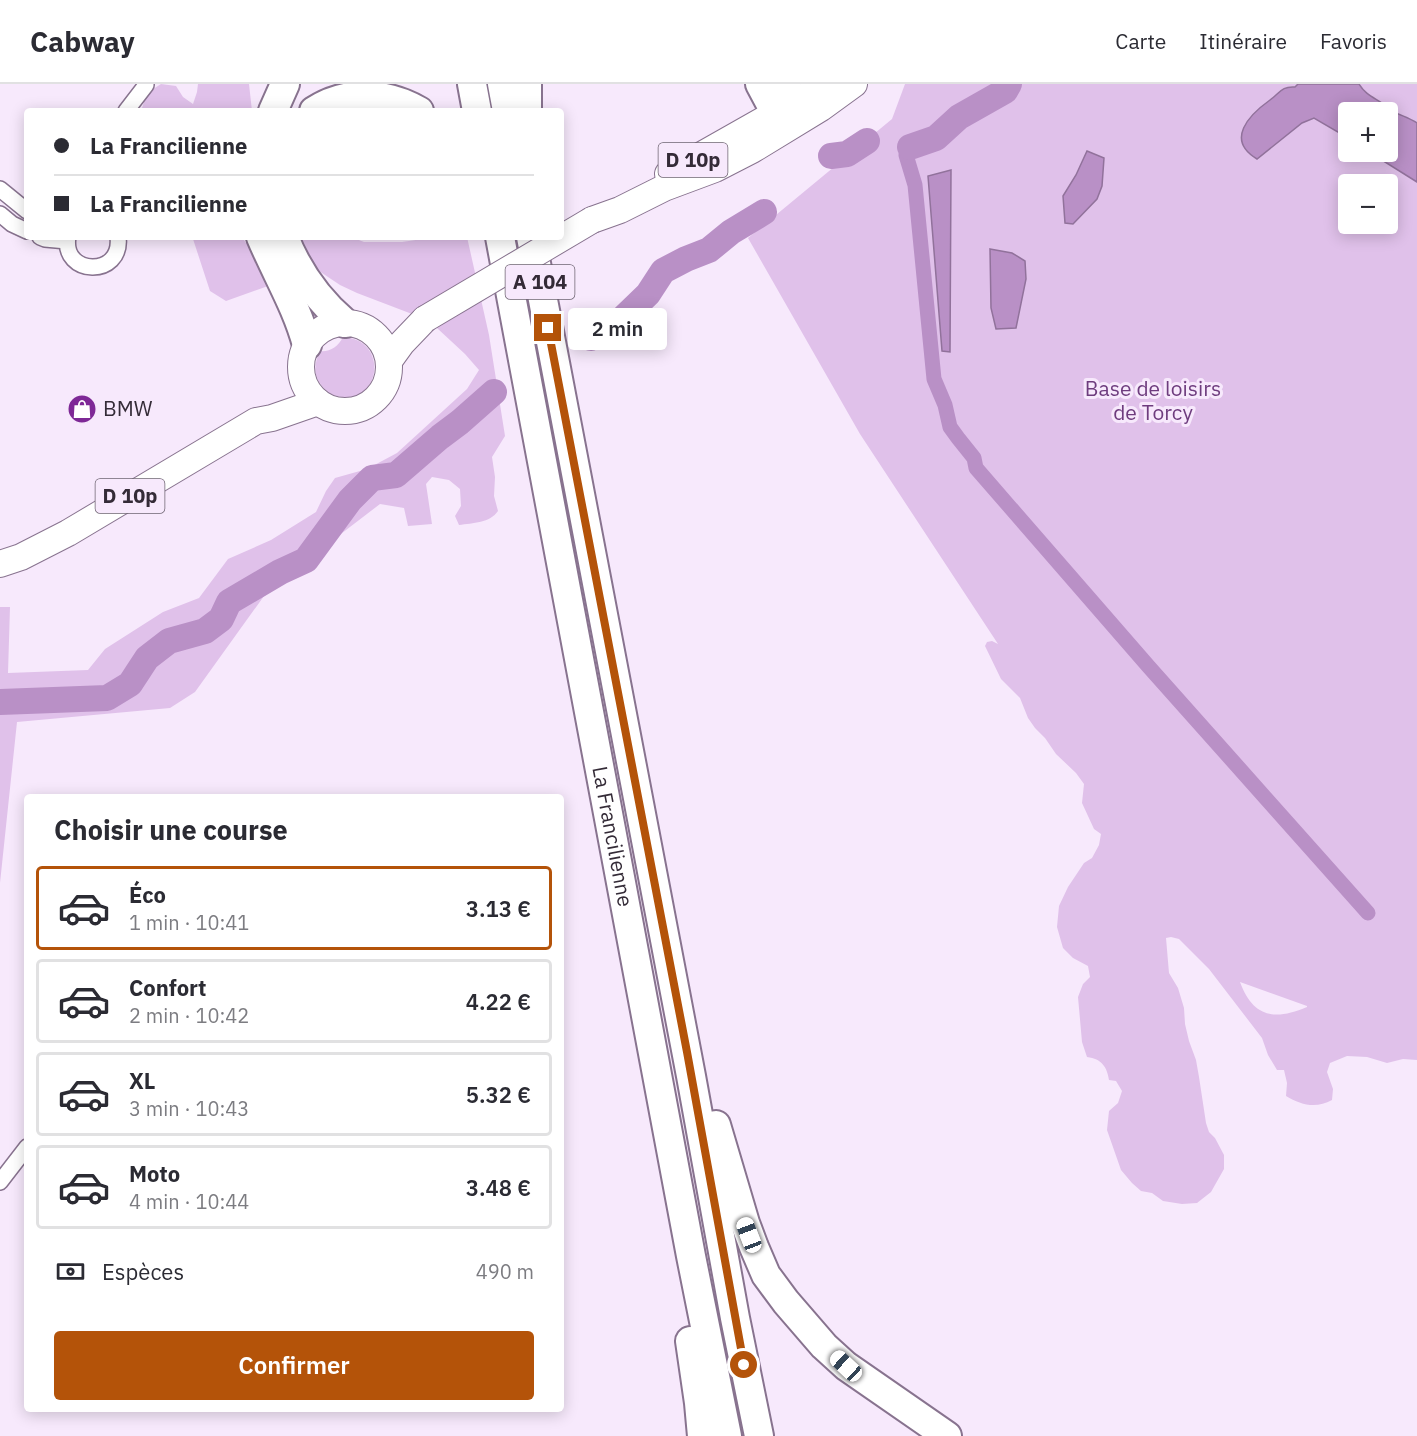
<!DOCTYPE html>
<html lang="fr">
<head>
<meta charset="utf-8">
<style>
	body { margin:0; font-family:"IBM Plex Sans",sans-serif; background:#f2f2f3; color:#2b2b33; height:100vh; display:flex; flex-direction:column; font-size:22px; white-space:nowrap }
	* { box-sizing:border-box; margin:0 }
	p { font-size:20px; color:#7c7c81 }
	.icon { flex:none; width:33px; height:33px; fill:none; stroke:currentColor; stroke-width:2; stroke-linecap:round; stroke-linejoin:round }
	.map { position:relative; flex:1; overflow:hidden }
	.sheet { position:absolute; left:24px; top:710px; width:540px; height:618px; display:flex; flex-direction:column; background:#fff; border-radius:6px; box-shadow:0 3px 15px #0003 }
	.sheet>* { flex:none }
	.top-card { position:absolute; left:24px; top:24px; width:540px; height:132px; border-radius:6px; box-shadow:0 3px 15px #0003; display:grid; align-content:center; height:132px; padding:0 30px; background:#fff }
	.controls { position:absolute; left:1338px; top:18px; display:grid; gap:12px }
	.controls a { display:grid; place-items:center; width:60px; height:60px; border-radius:6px; background:#fff; box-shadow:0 3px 15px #0003; font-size:30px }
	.end { position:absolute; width:27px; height:27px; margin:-14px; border:8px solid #b45309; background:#fff; box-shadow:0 0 0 3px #fff }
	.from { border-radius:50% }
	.bubble { position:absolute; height:42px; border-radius:6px; background:#fff; box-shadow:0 3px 15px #0003; font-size:20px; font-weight:600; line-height:42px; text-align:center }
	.car { position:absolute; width:18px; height:36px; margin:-18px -9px; border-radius:8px; box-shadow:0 0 4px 2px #0007; background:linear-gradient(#fff 24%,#345 0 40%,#fff 0 76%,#345 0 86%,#fff 0) }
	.top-card b { display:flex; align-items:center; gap:21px; height:57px; font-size:22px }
	.top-card b+b { border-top:2px solid #e1e1e2 }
	.top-card i { width:15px; height:15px; background:#2b2b33 }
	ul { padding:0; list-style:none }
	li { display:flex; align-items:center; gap:18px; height:84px; margin:0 12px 9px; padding:0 18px; border:3px solid #e1e1e2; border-radius:6px }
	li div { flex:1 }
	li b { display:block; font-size:22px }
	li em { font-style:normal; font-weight:600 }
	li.active { border-color:#b45309 }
	li>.icon { width:54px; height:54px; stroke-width:1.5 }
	h2 { padding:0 30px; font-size:27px; line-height:72px }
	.pay { display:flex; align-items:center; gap:15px; height:66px; padding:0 30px; font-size:22px }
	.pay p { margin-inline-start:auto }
	.cta { display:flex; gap:12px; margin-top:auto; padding:12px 30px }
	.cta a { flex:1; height:69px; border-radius:6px; background:#b45309; color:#fff; font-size:24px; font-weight:600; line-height:69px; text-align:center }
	header { display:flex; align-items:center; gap:36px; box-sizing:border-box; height:84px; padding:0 30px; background:#fff; border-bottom:2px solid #e1e1e2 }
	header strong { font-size:28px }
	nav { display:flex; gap:33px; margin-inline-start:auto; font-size:21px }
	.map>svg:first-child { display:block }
</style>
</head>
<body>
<header>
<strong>Cabway</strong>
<nav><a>Carte</a><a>Itinéraire</a><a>Favoris</a></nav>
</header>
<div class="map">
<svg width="1417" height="1352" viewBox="0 0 1417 1352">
	<rect width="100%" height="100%" fill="#f7e9fc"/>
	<g fill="#e0c1ea" fill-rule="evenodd">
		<path d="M161,0L176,2L183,13L193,20L197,8L198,0H249L252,27H141L147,9Z"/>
		<path d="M905,0H1417V976L1403,975L1387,979L1367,973L1347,972L1330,979L1327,988L1333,1005L1332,1016C1316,1025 1301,1021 1286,1012L1287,999L1284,986H1277L1268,971L1262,954L1209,885L1179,855L1171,853L1166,854L1169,889L1178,904L1184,924L1185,940L1189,957L1196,976L1199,993L1206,1039L1209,1048L1215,1054L1224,1071V1085L1211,1108L1197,1119L1182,1120L1163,1117L1152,1109L1141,1107L1132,1099L1121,1086L1107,1046L1109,1027L1118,1019L1122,1007L1116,997L1109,996C1107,983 1102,975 1087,973L1082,958L1078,913L1083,900L1090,893L1088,882L1073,874L1063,864L1057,843L1059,822L1068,803L1084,779L1092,774L1099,761L1101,750L1094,745L1082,719L1084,700L1076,689L1056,670L1045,654L1035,644L1028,634L1020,614L1001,595L985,562L987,558L992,557L998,560L860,350L748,154L892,35ZM1348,28H1388V68H1348ZM1348,100H1388V140H1348ZM1240,898L1307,922V923C1274,937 1253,933 1240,898Z"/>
		<path d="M191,153H242L246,159L266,153H351L364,158H402L436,153H467L489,251L505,352L492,373L495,393L494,412L498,427C490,439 473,439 459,441L455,432L461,422L460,405L449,396L432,393L426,400L432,440L408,442L404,424L380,420L269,505L195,608L170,624L17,638L0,799V523H10L8,589L88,586L105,565L163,528L199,514L228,475L271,456L316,428L326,407L335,394L367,385L397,369L467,305L479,286L465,270L424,232L412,230L357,209L340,201L316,185L226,217L210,207L193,155Z"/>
		<path d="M343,253C388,255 382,318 342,313C334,312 327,309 322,302C313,292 314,279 320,267C330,268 338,263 343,253Z"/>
	</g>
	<g fill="#b990c6" stroke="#91729b" stroke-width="1.5">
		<path d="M1298,0H1359C1365,10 1373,13 1382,19C1387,21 1390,25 1394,28C1402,32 1410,34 1417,39V98L1369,68H1388V28H1348V54L1314,34L1302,39L1257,75C1225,56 1249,31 1270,16C1280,9 1281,2 1295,3Z"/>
		<path d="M1087,67L1104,74L1102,102L1097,115L1073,140L1065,139L1063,112L1076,91Z"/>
		<path d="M951,86L950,268L942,267L928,92Z"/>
		<path d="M990,165L1012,169L1025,177L1026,195L1016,244L996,245L991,224Z"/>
	</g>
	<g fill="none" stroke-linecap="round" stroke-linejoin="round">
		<path stroke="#b990c6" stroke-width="15" d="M910,63L906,71L915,101L934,295L945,321L950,343L958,354L974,374L976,384L1149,583L1368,829"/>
		<g stroke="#b990c6" stroke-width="26">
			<path d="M910,63L936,54L959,33L1005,7L1009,0"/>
			<path d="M831,72L847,70L867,57"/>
			<path d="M591,254L619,238L648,210L663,187L686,175L709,166L731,148L764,128"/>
			<path d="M0,618L107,614L130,600L147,574L169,557L205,547L221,535L229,518L280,488L306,476L350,416L372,394L396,391L440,353L460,338L494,308"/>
		</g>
		<g stroke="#88738f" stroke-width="18">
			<g id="minor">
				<path d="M126,27L146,1"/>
				<path d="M0,105L27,127"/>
				<path d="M0,130L12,140L27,147"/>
				<path d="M40,153L45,155L67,157"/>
				<path d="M68,153C61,192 123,194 118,153"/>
				<path d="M0,1098L27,1063"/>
			</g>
		</g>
		<g stroke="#88738f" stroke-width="28">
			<g id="primary">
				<path d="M668,90L827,0"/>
				<path d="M592,136L620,126L664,104L715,85L752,66L821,24L854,0"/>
				<circle cx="345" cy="283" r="44"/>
				<path d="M389,277L402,259L425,235"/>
				<path d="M0,480L21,473L68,449L256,337L272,334L318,318"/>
			</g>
		</g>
		<g stroke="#88738f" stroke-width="32">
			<g id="motorway">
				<path d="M472,0L477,27"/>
				<path d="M502,0L507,27"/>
				<path d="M527,0V27"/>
				<path d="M760,0L776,30"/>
				<path d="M784,0L796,19"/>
				<path d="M273,27L285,0"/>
				<path d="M314,27C346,6 386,8 419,27"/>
				<path d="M261,153C276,189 297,223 307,261"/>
				<path d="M284,153C297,186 318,216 345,239"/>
				<path id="s1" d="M500,153L691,1172L727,1352"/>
				<path d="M531,153L691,992L735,1234L759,1352"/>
				<path d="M716,1041L745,1139L754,1163L766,1191L786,1218L824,1262L846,1282L947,1352"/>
				<path d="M690,1257L699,1319L702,1352"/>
			</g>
		</g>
		<use href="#minor" stroke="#fff" stroke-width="15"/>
		<use href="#primary" stroke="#fff" stroke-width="26"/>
		<use href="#motorway" stroke="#fff" stroke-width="28"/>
		<g stroke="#88738f" stroke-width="28" stroke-linecap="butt">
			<path id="primary-bridge" d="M425,235L592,136"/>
		</g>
		<use href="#primary-bridge" stroke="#fff" stroke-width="26"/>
	</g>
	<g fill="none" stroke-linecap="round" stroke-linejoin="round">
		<path stroke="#b45309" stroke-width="8" d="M548,244L687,968L744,1281"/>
	</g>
	<defs>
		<g id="shop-disc" transform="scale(1.5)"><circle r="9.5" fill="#7e2896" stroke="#f7e9fc"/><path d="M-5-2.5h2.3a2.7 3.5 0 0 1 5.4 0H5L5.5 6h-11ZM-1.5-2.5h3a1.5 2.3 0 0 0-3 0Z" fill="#fff"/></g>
	</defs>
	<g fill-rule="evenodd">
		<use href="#shop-disc" x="82" y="325"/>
	</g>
	<g text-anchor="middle" stroke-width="6" stroke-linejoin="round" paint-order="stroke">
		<g fill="#f7e9fc" stroke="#6e6472" stroke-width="1.5">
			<rect x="658.5" y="59" width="69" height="34" rx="4.5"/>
			<rect x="505.5" y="181" width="69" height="34" rx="4.5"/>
			<rect x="95.5" y="395" width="69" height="34" rx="4.5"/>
		</g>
		<g font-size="20" font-weight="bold" fill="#342b37">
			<text x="693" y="83">D 10p</text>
			<text x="540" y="205">A 104</text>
			<text x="130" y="419">D 10p</text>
		</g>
		<g font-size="21" fill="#6e3c7e" stroke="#f7e9fc">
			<text x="1153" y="312">Base de loisirs<tspan x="1153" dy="24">de Torcy</tspan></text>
		</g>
		<g font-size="21" fill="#342b37" stroke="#f7e9fc" text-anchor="start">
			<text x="103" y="332">BMW</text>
		</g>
		<g font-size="21" fill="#342b37" stroke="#f7e9fc">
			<text dy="7" stroke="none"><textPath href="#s1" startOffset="610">La Francilienne</textPath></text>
		</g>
	</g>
</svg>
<div class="controls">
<a>+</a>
<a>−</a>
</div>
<i class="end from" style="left:744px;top:1281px"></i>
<i class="end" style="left:548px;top:244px"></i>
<div class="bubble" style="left:568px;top:224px;width:99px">2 min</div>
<i class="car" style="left:749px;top:1151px;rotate:339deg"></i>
<i class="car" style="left:846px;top:1282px;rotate:313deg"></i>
<div class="top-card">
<b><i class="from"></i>La Francilienne</b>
<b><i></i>La Francilienne</b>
</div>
<section class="sheet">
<h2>Choisir une course</h2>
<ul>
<li class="active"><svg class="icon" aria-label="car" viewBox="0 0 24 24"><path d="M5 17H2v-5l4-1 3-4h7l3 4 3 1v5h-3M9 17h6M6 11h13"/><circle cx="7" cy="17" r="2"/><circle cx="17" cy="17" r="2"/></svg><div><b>Éco</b><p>1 min · 10:41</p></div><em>3.13 €</em></li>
<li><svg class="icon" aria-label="car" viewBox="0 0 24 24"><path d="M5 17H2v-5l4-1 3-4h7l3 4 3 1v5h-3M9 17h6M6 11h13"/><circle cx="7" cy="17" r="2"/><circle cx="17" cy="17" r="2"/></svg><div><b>Confort</b><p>2 min · 10:42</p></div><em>4.22 €</em></li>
<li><svg class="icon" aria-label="car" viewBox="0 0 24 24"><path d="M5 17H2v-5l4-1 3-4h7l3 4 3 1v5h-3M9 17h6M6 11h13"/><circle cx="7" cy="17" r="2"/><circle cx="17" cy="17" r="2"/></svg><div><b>XL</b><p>3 min · 10:43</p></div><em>5.32 €</em></li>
<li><svg class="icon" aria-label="car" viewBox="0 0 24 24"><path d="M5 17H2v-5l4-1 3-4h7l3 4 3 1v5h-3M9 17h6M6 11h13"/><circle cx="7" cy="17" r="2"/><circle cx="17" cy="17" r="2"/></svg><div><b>Moto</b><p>4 min · 10:44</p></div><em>3.48 €</em></li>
</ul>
<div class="pay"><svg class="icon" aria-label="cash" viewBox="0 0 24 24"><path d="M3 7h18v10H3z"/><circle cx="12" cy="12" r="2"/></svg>Espèces<p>490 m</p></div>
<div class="cta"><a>Confirmer</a></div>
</section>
</div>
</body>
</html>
